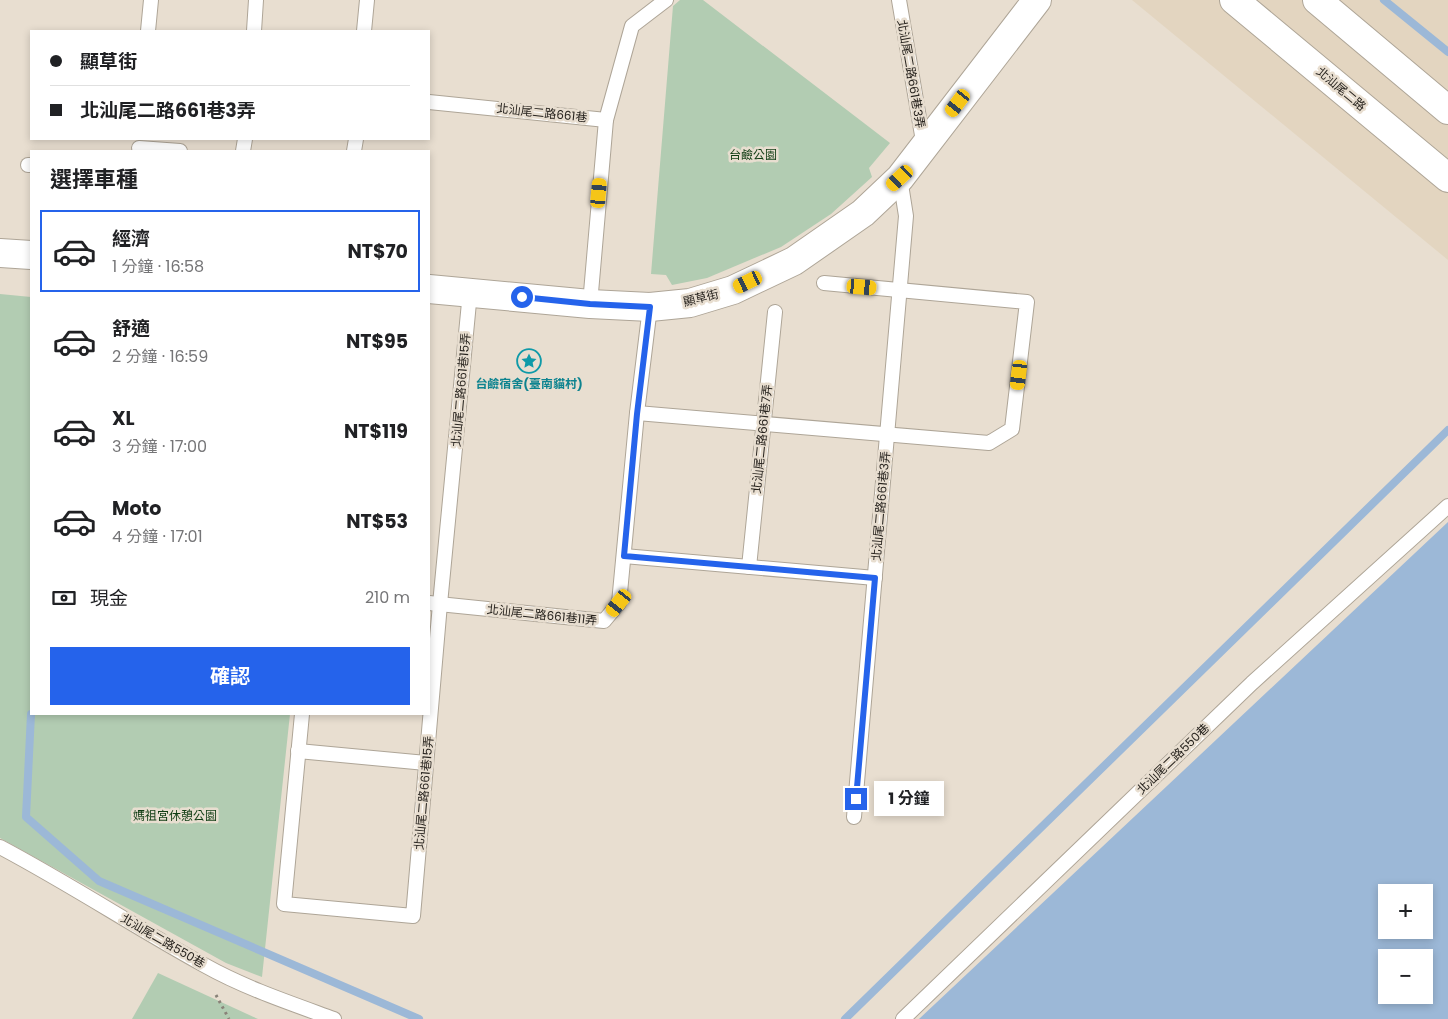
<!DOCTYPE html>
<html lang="zh-TW">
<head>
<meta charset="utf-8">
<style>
	body { margin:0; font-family:Poppins,"Noto Sans TC",sans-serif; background:#f6f6f6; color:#202124; height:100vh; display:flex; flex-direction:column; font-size:19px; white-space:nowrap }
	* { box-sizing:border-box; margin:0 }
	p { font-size:16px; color:#757577 }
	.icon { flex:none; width:28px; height:28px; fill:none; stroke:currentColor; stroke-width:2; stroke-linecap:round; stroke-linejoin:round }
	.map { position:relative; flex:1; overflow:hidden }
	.drawer { position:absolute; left:30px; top:150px; width:400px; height:565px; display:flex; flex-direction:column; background:#fff; border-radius:0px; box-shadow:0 2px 8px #0003 }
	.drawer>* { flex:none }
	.hud { position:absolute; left:30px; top:30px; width:400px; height:110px; border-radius:0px; box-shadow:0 2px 8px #0003; display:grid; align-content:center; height:110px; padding:0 20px; background:#fff }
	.fabs { position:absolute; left:1378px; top:884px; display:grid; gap:10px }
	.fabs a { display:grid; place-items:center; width:55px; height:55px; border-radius:0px; background:#fff; box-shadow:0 2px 8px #0003; font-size:25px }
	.end { position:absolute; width:22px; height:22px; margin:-11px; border:6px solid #2563eb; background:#fff; box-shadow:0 0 0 2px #fff }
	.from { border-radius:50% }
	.bubble { position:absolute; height:35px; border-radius:0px; background:#fff; box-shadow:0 2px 8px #0003; font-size:16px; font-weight:700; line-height:35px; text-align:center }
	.car { position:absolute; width:15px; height:30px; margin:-15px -8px; border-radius:6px; box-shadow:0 0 4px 1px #0007; background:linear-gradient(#f5c518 24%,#345 0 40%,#f5c518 0 76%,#345 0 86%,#f5c518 0) }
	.hud b { display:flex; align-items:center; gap:18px; height:48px; font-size:19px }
	.hud b+b { border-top:1px solid #e0e0e0 }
	.hud i { width:12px; height:12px; background:#202124 }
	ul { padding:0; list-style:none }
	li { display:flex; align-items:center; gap:15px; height:82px; margin:0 10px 8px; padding:0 10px; border:2px solid transparent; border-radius:0px }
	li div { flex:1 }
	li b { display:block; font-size:19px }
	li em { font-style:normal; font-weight:700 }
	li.on { border-color:#2563eb }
	li>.icon { width:45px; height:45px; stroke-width:1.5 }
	h2 { padding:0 20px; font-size:22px; line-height:60px }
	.pay { display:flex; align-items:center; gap:12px; height:55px; padding:0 20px; font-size:19px }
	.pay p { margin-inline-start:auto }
	.cta { display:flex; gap:10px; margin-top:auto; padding:10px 20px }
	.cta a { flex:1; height:58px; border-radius:0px; background:#2563eb; color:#fff; font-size:20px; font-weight:700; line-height:58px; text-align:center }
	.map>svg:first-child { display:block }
</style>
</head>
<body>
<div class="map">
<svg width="1448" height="1019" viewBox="0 0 1448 1019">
	<rect width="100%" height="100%" fill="#e8ded0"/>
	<path fill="#e3d5c0" d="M1132,0H1448V260Z"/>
	<g fill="#b2ccb2">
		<path d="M680,0H703L890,143L869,168L872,177L831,214L781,247L707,278L672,285L666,275L651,274L673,6Z"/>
		<path d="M0,294L31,297V714H290L262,977L226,963L0,838Z"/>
		<path d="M158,973L258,1019H132Z"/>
	</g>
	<path fill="#9cb8d7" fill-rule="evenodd" d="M1448,522V1019H919ZM1386,892H1424V930H1386ZM1386,958H1424V995H1386Z"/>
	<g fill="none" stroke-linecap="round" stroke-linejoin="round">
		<g stroke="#9cb8d7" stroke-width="8">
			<path d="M1384,0L1448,52"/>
			<path d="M31,714L26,817L99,881L419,1019"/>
			<path d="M845,1019L1448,430"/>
		</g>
		<g stroke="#aea597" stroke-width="16">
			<g id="service">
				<path d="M899,0L924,147"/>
				<path d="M148,31L151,0"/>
				<path d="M254,31L256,0"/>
				<path d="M364,31L367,0"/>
				<path d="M429,102L606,120L632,26L666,0"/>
				<path d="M139,148L180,151"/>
				<path d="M243,151L245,139"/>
				<path d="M354,151L356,139"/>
				<path d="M28,165H31"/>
				<path d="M590,304L606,120"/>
				<path d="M637,413L989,443L1012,429L1027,302L824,283"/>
				<path d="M624,556L875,578"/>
				<path d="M749,567L775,312"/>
				<path d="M429,603L604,621L619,603L637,413L650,307"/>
				<path d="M302,714L284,904L413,916L440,604L470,292"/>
				<path d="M298,751L426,763"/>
				<path d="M854,817L906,216L900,178"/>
				<path d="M0,847C70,884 135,927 204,965C245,988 290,1003 334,1019"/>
				<path d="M903,1019L1252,683L1448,506"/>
			</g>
		</g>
		<g stroke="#aea597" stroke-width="30">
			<g id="minor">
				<path d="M0,253L31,255"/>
				<path d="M429,289L590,304L650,307L690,303L733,290L794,261L863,213L900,178L1037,0"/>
			</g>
		</g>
		<g stroke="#aea597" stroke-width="30">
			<g id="tertiary">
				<path d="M1234,0L1448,178"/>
				<path d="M1317,0L1448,110"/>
			</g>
		</g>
		<path stroke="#898278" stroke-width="3" stroke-dasharray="2.5 4" stroke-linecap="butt" d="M216,995L229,1019"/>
		<use href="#service" stroke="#fff" stroke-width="14"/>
		<use href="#minor" stroke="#fff" stroke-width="28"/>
		<use href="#tertiary" stroke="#fff" stroke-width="28"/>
	</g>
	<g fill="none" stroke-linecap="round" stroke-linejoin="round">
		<path stroke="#2563eb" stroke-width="6" d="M522,297L590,304L650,307L637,414L624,556L875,578L856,799"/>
	</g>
	<defs>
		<g id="sight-ring" transform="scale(1.25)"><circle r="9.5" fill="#e8ded0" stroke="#0f9aa8" stroke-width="1.5"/><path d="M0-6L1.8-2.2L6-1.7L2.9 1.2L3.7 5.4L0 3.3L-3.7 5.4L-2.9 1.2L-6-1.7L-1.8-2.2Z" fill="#0f9aa8"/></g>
	</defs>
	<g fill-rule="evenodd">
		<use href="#sight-ring" x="529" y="361"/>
	</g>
	<g text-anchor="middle" stroke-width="5" stroke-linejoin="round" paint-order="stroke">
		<g font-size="12" fill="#27231e" stroke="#e8ded0">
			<text transform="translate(911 74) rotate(80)" y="4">北汕尾二路661巷3弄</text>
			<text transform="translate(1341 89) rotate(40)" y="4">北汕尾二路</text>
			<text transform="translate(542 113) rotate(6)" y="4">北汕尾二路661巷</text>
			<text transform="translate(701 298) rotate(-14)" y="4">顯草街</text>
			<text transform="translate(461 390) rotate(-85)" y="4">北汕尾二路661巷15弄</text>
			<text transform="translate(762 439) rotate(-84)" y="4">北汕尾二路661巷7弄</text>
			<text transform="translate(881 506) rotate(-85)" y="4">北汕尾二路661巷3弄</text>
			<text transform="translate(542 615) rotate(6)" y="4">北汕尾二路661巷11弄</text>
			<text transform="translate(1173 759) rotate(-44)" y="4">北汕尾二路550巷</text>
			<text transform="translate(424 793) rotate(-85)" y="4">北汕尾二路661巷15弄</text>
			<text transform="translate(163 941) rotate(30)" y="4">北汕尾二路550巷</text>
		</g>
		<g font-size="12" fill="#103d13" stroke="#e8ded0">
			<text x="753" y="159">台鹼公園</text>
			<text x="175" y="820">媽祖宮休憩公園</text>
		</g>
		<g font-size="12" font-weight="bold" fill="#0d838f" stroke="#e8ded0">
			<text x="529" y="388">台鹼宿舍(臺南貓村)</text>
		</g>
	</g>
</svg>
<div class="fabs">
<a>+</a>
<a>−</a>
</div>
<i class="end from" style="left:522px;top:297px"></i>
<i class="end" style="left:856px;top:799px"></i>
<div class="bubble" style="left:874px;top:781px;width:70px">1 分鐘</div>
<i class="car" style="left:958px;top:103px;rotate:217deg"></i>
<i class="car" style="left:900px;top:178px;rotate:227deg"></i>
<i class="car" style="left:599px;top:193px;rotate:5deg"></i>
<i class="car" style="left:748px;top:282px;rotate:244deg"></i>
<i class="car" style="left:862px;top:287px;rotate:95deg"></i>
<i class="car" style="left:1019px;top:375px;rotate:187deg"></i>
<i class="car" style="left:619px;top:603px;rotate:219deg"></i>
<div class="hud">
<b><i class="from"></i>顯草街</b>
<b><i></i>北汕尾二路661巷3弄</b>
</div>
<section class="drawer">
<h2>選擇車種</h2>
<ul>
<li class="on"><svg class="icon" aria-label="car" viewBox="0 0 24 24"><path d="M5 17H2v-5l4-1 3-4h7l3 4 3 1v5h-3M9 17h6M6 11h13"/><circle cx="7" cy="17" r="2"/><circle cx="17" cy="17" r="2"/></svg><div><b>經濟</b><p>1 分鐘 · 16:58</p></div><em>NT$70</em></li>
<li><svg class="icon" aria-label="car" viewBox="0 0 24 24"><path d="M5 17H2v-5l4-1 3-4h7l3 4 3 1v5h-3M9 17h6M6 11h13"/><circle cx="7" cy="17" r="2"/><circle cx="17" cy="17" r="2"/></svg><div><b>舒適</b><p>2 分鐘 · 16:59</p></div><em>NT$95</em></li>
<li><svg class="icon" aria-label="car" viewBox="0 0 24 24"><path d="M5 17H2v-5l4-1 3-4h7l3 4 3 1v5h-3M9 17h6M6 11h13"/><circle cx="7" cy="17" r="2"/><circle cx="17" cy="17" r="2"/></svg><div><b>XL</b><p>3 分鐘 · 17:00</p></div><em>NT$119</em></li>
<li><svg class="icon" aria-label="car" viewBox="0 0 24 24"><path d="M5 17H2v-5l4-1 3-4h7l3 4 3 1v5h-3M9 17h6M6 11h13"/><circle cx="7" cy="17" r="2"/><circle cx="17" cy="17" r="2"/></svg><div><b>Moto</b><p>4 分鐘 · 17:01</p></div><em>NT$53</em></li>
</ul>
<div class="pay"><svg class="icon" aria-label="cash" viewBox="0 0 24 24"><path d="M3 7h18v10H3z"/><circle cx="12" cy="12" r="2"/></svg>現金<p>210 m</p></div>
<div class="cta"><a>確認</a></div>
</section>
</div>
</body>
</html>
